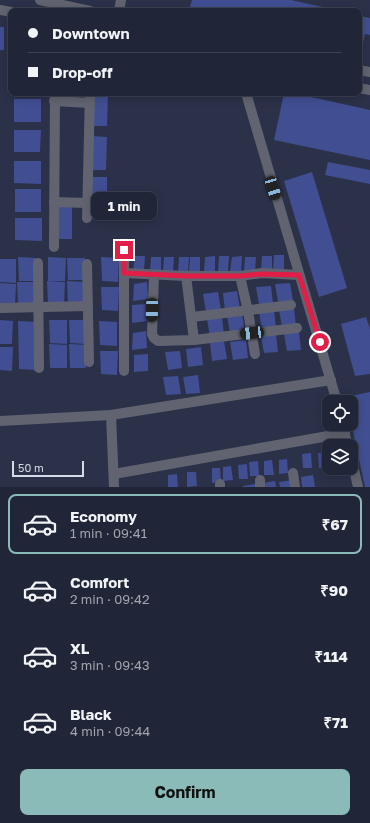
<!DOCTYPE html>
<html lang="en">
<head>
<meta charset="utf-8">
<style>
	body { margin:0; font-family:"Golos Text",sans-serif; background:#282d3f; color:#f1f3f6; height:100vh; display:flex; flex-direction:column; font-size:15px; white-space:nowrap }
	* { box-sizing:border-box; margin:0 }
	p { font-size:13px; color:#a2a5ad }
	.icon { flex:none; width:22px; height:22px; fill:none; stroke:currentColor; stroke-width:2; stroke-linecap:round; stroke-linejoin:round }
	.map { position:relative; height:487px; overflow:hidden }
	.drawer { display:flex; flex-direction:column; background:#202537; flex:1 }
	.drawer>* { flex:none }
	.top-card { position:absolute; left:8px; top:8px; width:354px; height:88px; border-radius:8px; box-shadow:0 2px 10px #0003,0 0 0 1px #3d4252; display:grid; align-content:center; height:88px; padding:0 20px; background:#202537 }
	.tools { position:absolute; left:322px; top:395px; display:grid; gap:8px }
	.tools a { display:grid; place-items:center; width:36px; height:36px; border-radius:8px; background:#202537; box-shadow:0 2px 10px #0003,0 0 0 1px #3d4252; font-size:20px }
	.scale { position:absolute; left:12px; bottom:10px; width:72px; box-sizing:border-box; padding-left:4px; border:2px solid #d6dbea; border-top:0; font-size:11px; line-height:14px; white-space:nowrap; color:#d6dbea; -webkit-text-stroke:3px #2b3149; paint-order:stroke }
	.end { position:absolute; width:18px; height:18px; margin:-9px; border:5px solid #e11d48; background:#fff; box-shadow:0 0 0 2px #fff }
	.from { border-radius:50% }
	.bubble { position:absolute; height:28px; border-radius:8px; background:#202537; box-shadow:0 2px 10px #0003,0 0 0 1px #3d4252; font-size:13px; font-weight:700; line-height:28px; text-align:center }
	.car { position:absolute; width:12px; height:24px; margin:-12px -6px; border-radius:5px; box-shadow:0 0 3px 1px #0007; background:linear-gradient(#222 24%,#8ab4d8 0 40%,#222 0 76%,#8ab4d8 0 86%,#222 0) }
	.top-card b { display:flex; align-items:center; gap:14px; height:38px; font-size:15px }
	.top-card b+b { border-top:1px solid #3d4252 }
	.top-card i { width:10px; height:10px; background:#f1f3f6 }
	ul { padding:7px 0 0; list-style:none }
	li { display:flex; align-items:center; gap:12px; height:60px; margin:0 8px 6px; padding:0 12px; border:2px solid transparent; border-radius:8px }
	li div { flex:1 }
	li b { display:block; font-size:15px }
	li em { font-style:normal; font-weight:700 }
	li.current { border-color:#8bbbb9 }
	li>.icon { width:36px; height:36px; stroke-width:1.5 }
	.cta { display:flex; gap:8px; margin-top:auto; padding:8px 20px }
	.cta a { flex:1; height:46px; border-radius:8px; background:#8bbbb9; color:#111; font-size:16px; font-weight:700; line-height:46px; text-align:center }
	.map>svg:first-child { display:block }
</style>
</head>
<body>
<div class="map">
<svg width="370" height="487" viewBox="0 0 370 487">
	<rect width="100%" height="100%" fill="#2b3149"/>
	<g fill="#414e92">
		<path d="M192,0H291L336,10L209,11L190,7Z"/>
		<path d="M359,16L370,18V35L365,34L362,47L359,46Z"/>
		<rect x="0" y="27" width="4" height="23"/>
		<path d="M92,93H108L107,126H92Z"/>
		<path d="M284,93H293L370,110V160L274,140Z"/>
		<rect x="14" y="99" width="27" height="23"/>
		<path d="M14,130H41L40,152H14Z"/>
		<path d="M91,136L107,137L106,170H91Z"/>
		<path d="M14,161H41V184L14,183Z"/>
		<path d="M328,162L370,170V184L325,175Z"/>
		<path d="M312,172L347,288L319,297L284,181Z"/>
		<path d="M92,177H107V211H91Z"/>
		<rect x="15" y="189" width="26" height="23"/>
		<path d="M57,205L72,206V239H56Z"/>
		<path d="M15,218H42V241L15,240Z"/>
		<path d="M274,255H284V270L273,269Z"/>
		<path d="M135,256H145L144,271H133Z"/>
		<path d="M215,256V272L204,271L205,257Z"/>
		<path d="M219,256H229L228,271H218Z"/>
		<path d="M242,256L241,272L230,271L232,257Z"/>
		<path d="M262,256H272V271H261Z"/>
		<path d="M18,257L36,258L35,281H19Z"/>
		<path d="M48,257L66,258L65,281H48Z"/>
		<path d="M101,257L119,258L118,282L102,281Z"/>
		<path d="M151,257H161V272L150,271Z"/>
		<path d="M164,257H174L173,272L163,271Z"/>
		<path d="M179,257H189L188,272H178Z"/>
		<path d="M190,257H200V273L189,272Z"/>
		<path d="M245,257H256L255,272H244Z"/>
		<path d="M67,258H85L84,280H68Z"/>
		<path d="M0,259H16V283L0,282Z"/>
		<path d="M47,281L65,282L64,306L48,305Z"/>
		<path d="M67,281L85,282V305H68Z"/>
		<path d="M17,282H35V306L18,305Z"/>
		<path d="M147,282L148,299L133,301L134,284Z"/>
		<path d="M0,283L16,284L15,307H0Z"/>
		<path d="M290,283L293,300L278,302L275,284Z"/>
		<path d="M271,286L273,303L259,305L256,287Z"/>
		<path d="M101,287H119L118,311L102,310Z"/>
		<path d="M237,291L240,309L225,311L223,293Z"/>
		<path d="M218,292L221,310L206,312L203,294Z"/>
		<path d="M146,304L147,321L132,323V305Z"/>
		<path d="M294,308L296,326L282,327L279,310Z"/>
		<path d="M274,310L276,328L262,330L259,312Z"/>
		<path d="M242,314L245,332L230,333L227,316Z"/>
		<path d="M222,317L224,335L210,337L207,319Z"/>
		<path d="M366,317L370,329V374L355,376L341,324Z"/>
		<path d="M0,320L13,321L12,344H0Z"/>
		<path d="M49,320H67V344L50,343Z"/>
		<path d="M69,320H87L86,344L70,343Z"/>
		<path d="M18,321L36,322V346H29H37L36,370L19,369Z"/>
		<path d="M99,321L117,322V346L100,345Z"/>
		<path d="M146,331L147,348L132,350L133,333Z"/>
		<path d="M299,332L301,350L287,351L284,334Z"/>
		<path d="M276,334L278,352L264,353L261,336Z"/>
		<path d="M246,340L248,358L233,360L230,342Z"/>
		<path d="M224,341L227,359L212,361L210,343Z"/>
		<path d="M49,344L67,345V368H50Z"/>
		<path d="M69,344L87,345L86,368H70Z"/>
		<path d="M0,347H13L12,371L0,370Z"/>
		<path d="M201,347L203,365L188,367L186,349Z"/>
		<path d="M100,351H118L117,375L101,374Z"/>
		<path d="M180,351L182,368L168,370L165,352Z"/>
		<path d="M148,354V371L134,372V355Z"/>
		<path d="M198,375L200,393L186,394L183,377Z"/>
		<path d="M178,376L181,394L166,395L163,377Z"/>
		<path d="M370,392V487H365L351,422V402H347L345,397Z"/>
		<path d="M311,453L312,468H303L302,454Z"/>
		<path d="M318,453H327L328,467L319,468Z"/>
		<path d="M287,459L288,473L279,474V460Z"/>
		<path d="M272,460L274,475H264V461Z"/>
		<path d="M258,461L259,476H250L249,462Z"/>
		<path d="M247,464L248,479H239L238,465Z"/>
		<path d="M231,466L233,480L223,481V467Z"/>
		<path d="M212,468H220L221,482L212,483Z"/>
		<path d="M187,472H196L197,486L187,487Z"/>
		<path d="M177,474L178,487H168V475Z"/>
		<path d="M313,475L315,487H302L301,477Z"/>
		<path d="M292,480L293,487H280L279,482Z"/>
		<path d="M275,481L276,487H263L262,483Z"/>
		<path d="M255,484V487H243V486Z"/>
	</g>
	<g fill="none" stroke-linecap="round" stroke-linejoin="round">
		<g stroke="#616470" stroke-width="10">
			<path d="M40,0L90,11"/>
			<path d="M0,10L11,12"/>
			<path d="M119,11L121,0"/>
			<path d="M359,70L370,72"/>
			<path d="M359,88L370,90"/>
			<path d="M246,93L337,402"/>
			<path d="M54,101L90,103"/>
			<path d="M54,202L88,203"/>
			<path d="M87,218L90,93"/>
			<path d="M54,247L55,93"/>
			<path d="M124,250V371"/>
			<path d="M38,263L39,368"/>
			<path d="M87,264L89,362"/>
			<path d="M124,273L186,276H240L262,273L299,275"/>
			<path d="M154,275L152,334L154,338L158,341L194,340L297,328"/>
			<path d="M186,276L194,340"/>
			<path d="M240,276L248,311L255,354"/>
			<path d="M0,308L88,306"/>
			<path d="M192,317L291,305"/>
			<path d="M111,415L114,487"/>
			<path d="M0,421L111,415L331,380"/>
			<path d="M342,424L348,446"/>
			<path d="M351,457L358,487"/>
			<path d="M293,473L295,487"/>
			<path d="M114,474L345,433"/>
			<path d="M260,480V487"/>
			<path d="M220,484V487"/>
		</g>
	</g>
	<g fill="none" stroke-linecap="round" stroke-linejoin="round">
		<path stroke="#e11d48" stroke-width="5" d="M124,250V273L186,276H240L262,274L299,275L320,342"/>
	</g>
</svg>
<div class="tools">
<a><svg class="icon" aria-label="locate" viewBox="0 0 24 24"><circle cx="12" cy="12" r="6"/><path d="M12 2v4M12 18v4M2 12h4M18 12h4"/></svg></a>
<a><svg class="icon" aria-label="layers" viewBox="0 0 24 24"><path d="M12 4l9 5-9 5-9-5zM3 14l9 5 9-5"/></svg></a>
</div>
<div class="scale">50 m</div>
<i class="end from" style="left:320px;top:342px"></i>
<i class="end" style="left:124px;top:250px"></i>
<div class="bubble" style="left:91px;top:192px;width:66px">1 min</div>
<i class="car" style="left:273px;top:188px;rotate:163deg"></i>
<i class="car" style="left:152px;top:310px;rotate:181deg"></i>
<i class="car" style="left:252px;top:333px;rotate:264deg"></i>
<div class="top-card">
<b><i class="from"></i>Downtown</b>
<b><i></i>Drop-off</b>
</div>
</div>
<section class="drawer">
<ul>
<li class="current"><svg class="icon" aria-label="car" viewBox="0 0 24 24"><path d="M5 17H2v-5l4-1 3-4h7l3 4 3 1v5h-3M9 17h6M6 11h13"/><circle cx="7" cy="17" r="2"/><circle cx="17" cy="17" r="2"/></svg><div><b>Economy</b><p>1 min · 09:41</p></div><em>₹67</em></li>
<li><svg class="icon" aria-label="car" viewBox="0 0 24 24"><path d="M5 17H2v-5l4-1 3-4h7l3 4 3 1v5h-3M9 17h6M6 11h13"/><circle cx="7" cy="17" r="2"/><circle cx="17" cy="17" r="2"/></svg><div><b>Comfort</b><p>2 min · 09:42</p></div><em>₹90</em></li>
<li><svg class="icon" aria-label="car" viewBox="0 0 24 24"><path d="M5 17H2v-5l4-1 3-4h7l3 4 3 1v5h-3M9 17h6M6 11h13"/><circle cx="7" cy="17" r="2"/><circle cx="17" cy="17" r="2"/></svg><div><b>XL</b><p>3 min · 09:43</p></div><em>₹114</em></li>
<li><svg class="icon" aria-label="car" viewBox="0 0 24 24"><path d="M5 17H2v-5l4-1 3-4h7l3 4 3 1v5h-3M9 17h6M6 11h13"/><circle cx="7" cy="17" r="2"/><circle cx="17" cy="17" r="2"/></svg><div><b>Black</b><p>4 min · 09:44</p></div><em>₹71</em></li>
</ul>
<div class="cta"><a>Confirm</a></div>
</section>
</body>
</html>
